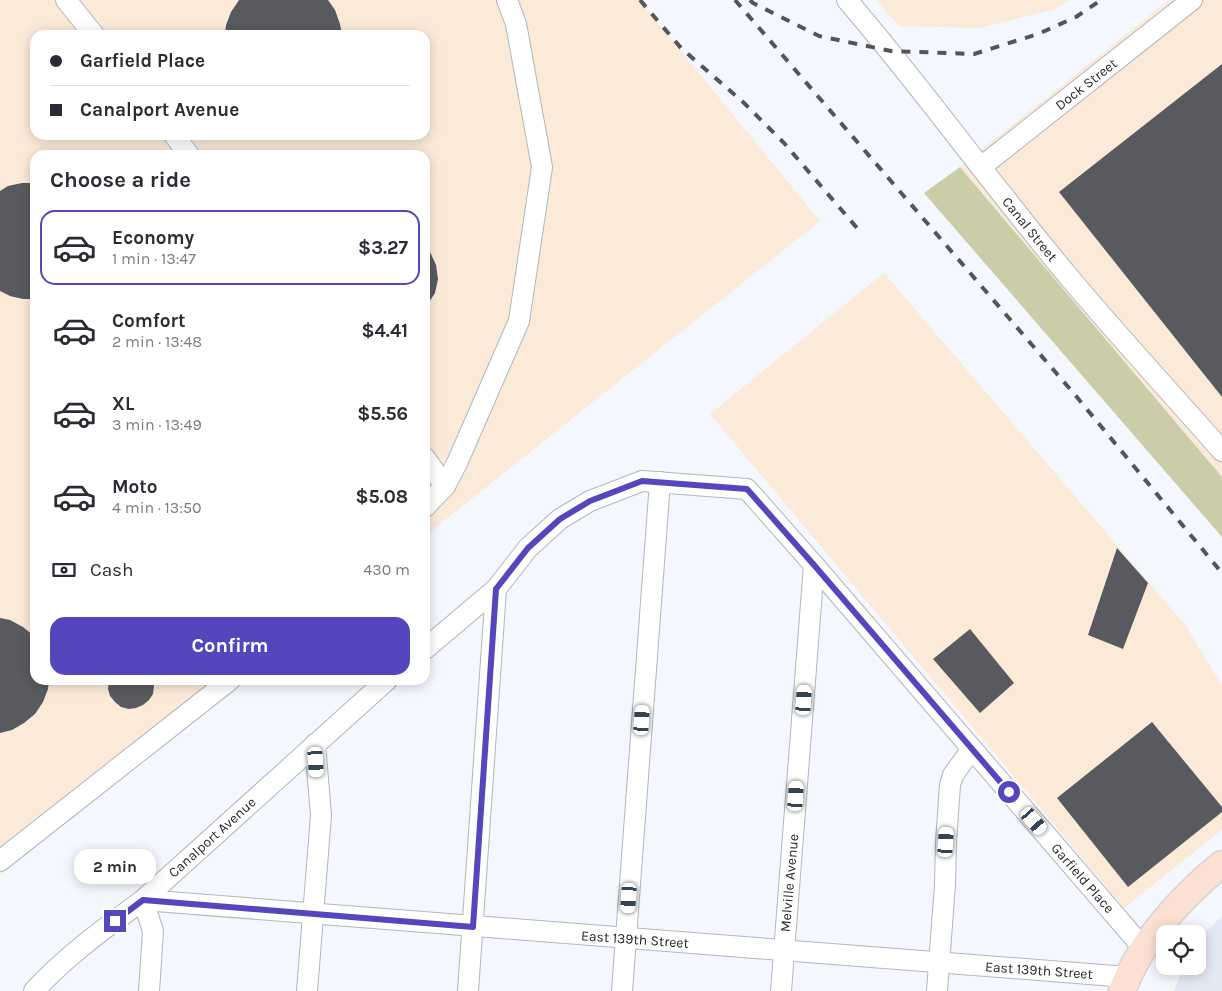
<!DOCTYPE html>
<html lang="en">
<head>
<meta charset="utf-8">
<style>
	body { margin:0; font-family:Karla,sans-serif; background:#f2f2f3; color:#2b2b33; height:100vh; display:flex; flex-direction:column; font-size:19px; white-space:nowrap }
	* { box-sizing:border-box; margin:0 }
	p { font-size:16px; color:#7c7c81 }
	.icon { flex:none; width:28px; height:28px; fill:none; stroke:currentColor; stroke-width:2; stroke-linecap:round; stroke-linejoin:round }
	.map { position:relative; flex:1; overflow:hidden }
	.sheet { position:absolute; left:30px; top:150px; width:400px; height:535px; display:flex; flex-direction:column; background:#fff; border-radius:15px; box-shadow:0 2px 12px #0003 }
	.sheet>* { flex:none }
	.top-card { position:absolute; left:30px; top:30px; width:400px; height:110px; border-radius:15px; box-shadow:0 2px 12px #0003; display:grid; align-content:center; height:110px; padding:0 20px; background:#fff }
	.tools { position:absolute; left:1156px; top:925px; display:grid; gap:10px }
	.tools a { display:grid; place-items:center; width:50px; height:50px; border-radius:10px; background:#fff; box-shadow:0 2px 12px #0003; font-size:25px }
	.end { position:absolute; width:22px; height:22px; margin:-11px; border:6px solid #5546be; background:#fff; box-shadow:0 0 0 2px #fff }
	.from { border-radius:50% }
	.bubble { position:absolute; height:35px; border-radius:15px; background:#fff; box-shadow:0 2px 12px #0003; font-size:16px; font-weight:700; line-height:35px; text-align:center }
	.car { position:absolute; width:15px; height:30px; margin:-15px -8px; border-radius:6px; box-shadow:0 0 4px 1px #0007; background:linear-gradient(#fff 24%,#345 0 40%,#fff 0 76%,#345 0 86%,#fff 0) }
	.top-card b { display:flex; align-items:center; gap:18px; height:48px; font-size:19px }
	.top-card b+b { border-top:1px solid #e1e1e2 }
	.top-card i { width:12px; height:12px; background:#2b2b33 }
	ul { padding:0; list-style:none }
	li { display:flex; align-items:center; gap:15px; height:75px; margin:0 10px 8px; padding:0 10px; border:2px solid transparent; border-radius:15px }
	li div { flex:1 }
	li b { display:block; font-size:19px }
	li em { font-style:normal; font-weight:700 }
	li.on { border-color:#5546be }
	li>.icon { width:45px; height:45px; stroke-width:1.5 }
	h2 { padding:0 20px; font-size:22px; line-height:60px }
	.pay { display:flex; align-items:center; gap:12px; height:55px; padding:0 20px; font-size:19px }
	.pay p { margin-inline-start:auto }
	.action { display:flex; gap:10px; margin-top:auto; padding:10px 20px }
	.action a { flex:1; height:58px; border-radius:15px; background:#5546be; color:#fff; font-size:20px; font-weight:700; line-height:58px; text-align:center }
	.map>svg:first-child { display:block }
</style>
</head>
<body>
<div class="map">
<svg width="1222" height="991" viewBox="0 0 1222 991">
	<rect width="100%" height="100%" fill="#f4f7fd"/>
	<path fill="#e2e9f5" d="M1222,916V991H1174L1184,966H1198V940Z"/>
	<g fill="#fbead8" fill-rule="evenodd">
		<path d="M0,0H639L820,221L425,536V155H35V680H244L0,875ZM35,35H425V135H35Z"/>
		<path d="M876,0H1070L1056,9L979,28L899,26Z"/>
		<path d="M1169,0H1222V477L960,167Z"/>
		<path d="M884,273L1186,626L1222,686V830L1124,908L710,414Z"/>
	</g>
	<path fill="#cacda7" d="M960,167L1222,477V537L924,193Z"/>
	<g fill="#585a5f">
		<path d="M239,0H328L335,10L340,24L342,35H225L226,25L231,12Z"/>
		<path d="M1222,64V397L1059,192Z"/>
		<path d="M22,183H35V299H23L10,296L0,291V191L8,186Z"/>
		<path d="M425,247L430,252L436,265L438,279L435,293L425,308Z"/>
		<path d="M1117,548L1148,583L1123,649L1088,635Z"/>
		<path d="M0,618L10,620L23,627L34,636L35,638V680H49L48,689L43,702L35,714L24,723L12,730L0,733Z"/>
		<path d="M970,629L1014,683L980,713L933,659Z"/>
		<path d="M109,680H153L154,686L153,694L149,700L143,705L136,708L129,709L121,707L115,702L110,696L108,689Z"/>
		<path d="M1152,722L1222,807V812L1128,887L1057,798Z"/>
	</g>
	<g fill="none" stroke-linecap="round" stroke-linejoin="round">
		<g stroke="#b2b6bb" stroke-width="22">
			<g id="minor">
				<path d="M66,0L94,35"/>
				<path d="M847,0C926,92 996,191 1074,283C1122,340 1173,395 1222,451"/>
				<path d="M174,135L189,155"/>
				<path d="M981,167L1192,0"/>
				<path d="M425,458L445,486"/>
				<path d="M425,507L445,486L457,463L519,321L542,167L516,24L507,0"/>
				<path d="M425,649L496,589L528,548L560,519L590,501L642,481L747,489L814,565L1144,949"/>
				<path d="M0,861L230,680"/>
				<path d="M143,900L1127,977"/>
				<path d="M143,900L153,931L149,991"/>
				<path d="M34,991C66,956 105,928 143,900L387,680"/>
				<path d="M307,991L321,815L315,744"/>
				<path d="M468,991L496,589"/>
				<path d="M622,991L660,482"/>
				<path d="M781,991L814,565"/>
				<path d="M937,991L945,885L946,842L950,785L953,775L972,749"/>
			</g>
		</g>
		<g stroke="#d4d4d4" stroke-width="29">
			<path id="major" d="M1122,991C1140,942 1182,896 1222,864"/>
		</g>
		<use href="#minor" stroke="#fff" stroke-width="20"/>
		<use href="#major" stroke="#fbe0d3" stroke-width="26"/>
		<g stroke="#535558" stroke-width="4" stroke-dasharray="9 9" stroke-linecap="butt">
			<path d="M640,0L681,48L743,102L784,143L857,228"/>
			<path d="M735,0L1076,396L1222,573"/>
			<path d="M750,0L753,3L819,36L891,51L974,54L1038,34L1076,17L1101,0"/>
		</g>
	</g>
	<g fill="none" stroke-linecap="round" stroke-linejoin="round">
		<path stroke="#5546be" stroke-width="6" d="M115,921L143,900L473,927L496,589L528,548L560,519L590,501L642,481L747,489L814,565L1009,792"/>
	</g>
	<g text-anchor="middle" stroke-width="5" stroke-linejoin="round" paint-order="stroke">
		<g font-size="14" fill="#262729" stroke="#fff">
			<text transform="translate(1086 84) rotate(-38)" y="5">Dock Street</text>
			<text transform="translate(1030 229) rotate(51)" y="5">Canal Street</text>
			<text transform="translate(212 837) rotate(-42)" y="5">Canalport Avenue</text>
			<text transform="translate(1083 878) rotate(49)" y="5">Garfield Place</text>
			<text transform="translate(789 883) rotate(-85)" y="5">Melville Avenue</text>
			<text transform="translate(635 939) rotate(4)" y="5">East 139th Street</text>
			<text transform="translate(1039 970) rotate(4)" y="5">East 139th Street</text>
		</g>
	</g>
</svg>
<div class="tools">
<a><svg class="icon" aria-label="locate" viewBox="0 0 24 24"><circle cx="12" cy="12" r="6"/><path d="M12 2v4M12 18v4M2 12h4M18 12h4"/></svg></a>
</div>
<i class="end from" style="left:1009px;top:792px"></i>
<i class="end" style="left:115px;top:921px"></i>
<div class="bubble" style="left:74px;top:849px;width:82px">2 min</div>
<i class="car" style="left:804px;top:700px;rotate:4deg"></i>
<i class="car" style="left:642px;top:720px;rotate:4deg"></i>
<i class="car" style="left:316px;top:762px;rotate:176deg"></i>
<i class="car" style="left:796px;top:796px;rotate:4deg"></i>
<i class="car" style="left:1034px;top:821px;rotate:139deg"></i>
<i class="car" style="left:946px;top:842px;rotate:4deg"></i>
<i class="car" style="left:629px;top:898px;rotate:184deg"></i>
<div class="top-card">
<b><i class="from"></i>Garfield Place</b>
<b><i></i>Canalport Avenue</b>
</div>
<section class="sheet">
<h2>Choose a ride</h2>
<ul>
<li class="on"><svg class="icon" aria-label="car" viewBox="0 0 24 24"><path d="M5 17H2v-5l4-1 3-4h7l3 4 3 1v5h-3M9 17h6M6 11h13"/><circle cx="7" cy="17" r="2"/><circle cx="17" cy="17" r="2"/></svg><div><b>Economy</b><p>1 min · 13:47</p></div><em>$3.27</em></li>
<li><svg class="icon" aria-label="car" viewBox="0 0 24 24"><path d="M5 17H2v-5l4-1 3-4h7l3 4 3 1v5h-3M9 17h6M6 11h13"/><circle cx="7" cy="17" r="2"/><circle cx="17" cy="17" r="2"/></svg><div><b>Comfort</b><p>2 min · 13:48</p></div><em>$4.41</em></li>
<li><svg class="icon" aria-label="car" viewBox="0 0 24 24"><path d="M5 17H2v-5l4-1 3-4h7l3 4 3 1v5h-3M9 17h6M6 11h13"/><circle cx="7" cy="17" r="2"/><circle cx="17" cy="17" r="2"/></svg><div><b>XL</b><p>3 min · 13:49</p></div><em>$5.56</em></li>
<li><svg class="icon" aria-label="car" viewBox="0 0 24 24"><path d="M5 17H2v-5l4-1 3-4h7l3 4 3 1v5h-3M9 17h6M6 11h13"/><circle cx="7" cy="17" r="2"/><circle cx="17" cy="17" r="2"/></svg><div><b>Moto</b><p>4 min · 13:50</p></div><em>$5.08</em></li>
</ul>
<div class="pay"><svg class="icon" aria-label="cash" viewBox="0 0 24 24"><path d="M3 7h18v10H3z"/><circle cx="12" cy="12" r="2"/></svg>Cash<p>430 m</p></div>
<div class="action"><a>Confirm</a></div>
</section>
</div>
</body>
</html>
